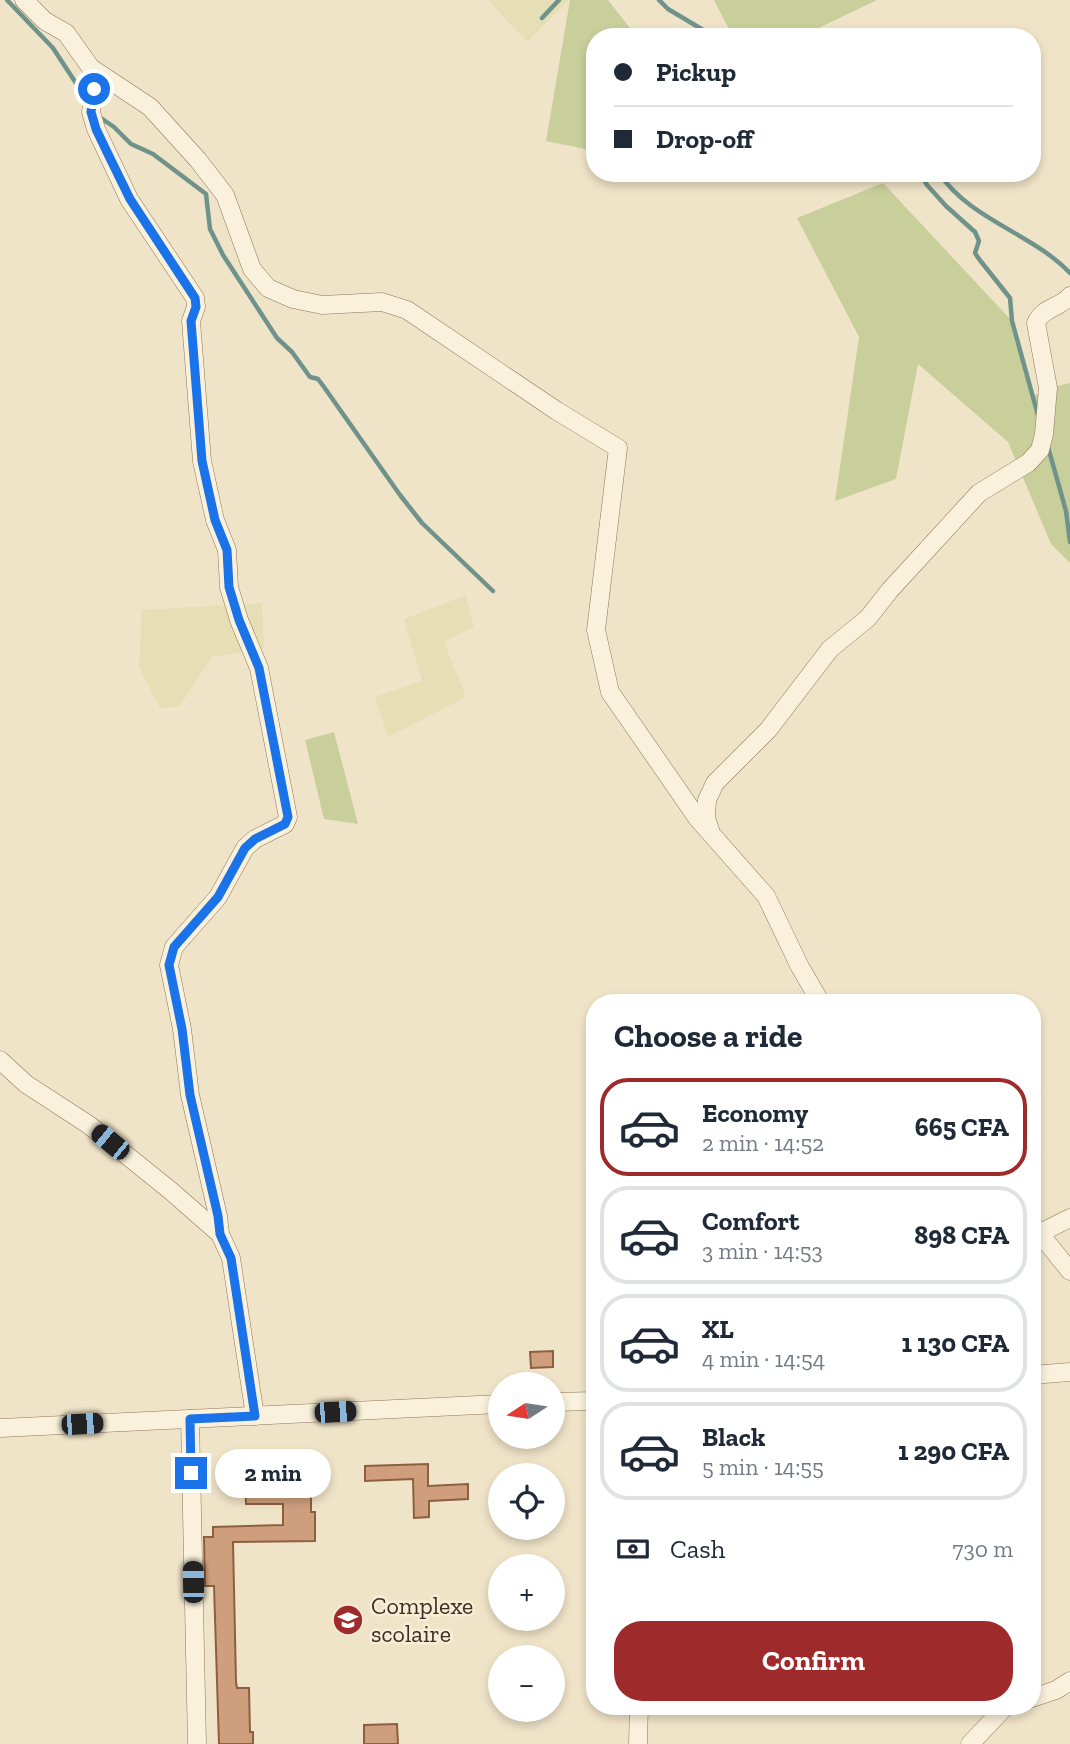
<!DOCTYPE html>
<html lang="en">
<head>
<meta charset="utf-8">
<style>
	body { margin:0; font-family:"Zilla Slab",serif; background:#f2f2f3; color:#1f2937; height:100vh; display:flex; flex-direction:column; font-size:26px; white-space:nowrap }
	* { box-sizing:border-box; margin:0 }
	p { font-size:23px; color:#747a83 }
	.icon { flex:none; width:38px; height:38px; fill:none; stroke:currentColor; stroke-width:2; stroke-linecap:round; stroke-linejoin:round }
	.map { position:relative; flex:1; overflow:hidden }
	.panel { position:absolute; left:586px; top:994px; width:455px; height:721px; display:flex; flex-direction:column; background:#fff; border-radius:28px; box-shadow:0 4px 10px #0003 }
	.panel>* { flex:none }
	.top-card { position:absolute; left:586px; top:28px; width:455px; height:154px; border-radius:28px; box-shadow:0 4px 10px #0003; display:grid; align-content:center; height:154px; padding:0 28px; background:#fff }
	.needle { width:46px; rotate:258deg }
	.controls { position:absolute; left:488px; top:1372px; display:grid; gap:14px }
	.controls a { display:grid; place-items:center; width:77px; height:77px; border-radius:50%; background:#fff; box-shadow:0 4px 10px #0003; font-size:35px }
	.end { position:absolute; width:32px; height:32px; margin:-16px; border:9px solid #1a73e8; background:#fff; box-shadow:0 0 0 4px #fff }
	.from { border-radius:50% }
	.bubble { position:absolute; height:49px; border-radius:24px; background:#fff; box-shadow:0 4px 10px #0003; font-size:23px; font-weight:800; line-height:49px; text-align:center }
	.car { position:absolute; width:21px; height:42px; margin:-21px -10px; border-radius:9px; box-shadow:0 0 5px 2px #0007; background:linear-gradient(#222 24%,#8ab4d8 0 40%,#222 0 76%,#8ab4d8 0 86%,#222 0) }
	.top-card b { display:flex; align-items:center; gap:24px; height:66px; font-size:26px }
	.top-card b+b { border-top:2px solid #e0e1e3 }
	.top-card i { width:18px; height:18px; background:#1f2937 }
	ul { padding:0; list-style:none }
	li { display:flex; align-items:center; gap:21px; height:98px; margin:0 14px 10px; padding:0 14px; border:4px solid #e0e1e3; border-radius:28px }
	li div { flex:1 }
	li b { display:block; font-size:26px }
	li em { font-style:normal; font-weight:800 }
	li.current { border-color:#9e2a2b }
	li>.icon { width:63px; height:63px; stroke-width:1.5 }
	h2 { padding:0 28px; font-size:32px; line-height:84px }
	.pay { display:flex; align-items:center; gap:18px; height:77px; padding:0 28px; font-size:26px }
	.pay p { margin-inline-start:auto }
	.button { display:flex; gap:14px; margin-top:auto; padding:14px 28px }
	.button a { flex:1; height:80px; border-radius:28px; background:#9e2a2b; color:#fff; font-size:28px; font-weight:800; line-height:80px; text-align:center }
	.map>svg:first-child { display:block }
</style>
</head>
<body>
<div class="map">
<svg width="1070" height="1744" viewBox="0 0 1070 1744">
	<rect width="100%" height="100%" fill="#f0e4c8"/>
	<g fill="#e6deb5">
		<path d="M488,0H567L568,1L527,42Z"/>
		<path d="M466,595L474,627L444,642L466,697L388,737L375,697L422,681L404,619Z"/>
		<path d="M262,603L264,648L212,657L179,707L160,708L139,667L142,610Z"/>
	</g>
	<g fill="#c9cf9b">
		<path d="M570,0H608L637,37H595V151L546,141Z"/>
		<path d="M714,0H877L800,37H733Z"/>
		<path d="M883,183L1012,321L1032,397L1048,388L1070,383V563L1051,544L1008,442L918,364L896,479L835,501L859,337L797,218Z"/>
		<path d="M334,732L358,824L324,819L305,740Z"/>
	</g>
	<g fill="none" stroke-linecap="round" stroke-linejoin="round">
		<g stroke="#6f938a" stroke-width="4.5">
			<path d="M7,0L53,48L87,100"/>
			<path d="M659,0L668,9L715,37"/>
			<path d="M542,18L559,0"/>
			<path d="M98,116L114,127L131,144L153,154L206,194L210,229L223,255L277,338L292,352L310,377L318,379L324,387L400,495L422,523L493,591"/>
			<path d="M920,173L927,185L946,206L975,232L979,241L975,253L979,259L1010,298L1012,321L1039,419"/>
			<path d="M939,173C970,220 1032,233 1070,273"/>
			<path d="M1048,447L1066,511L1070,542"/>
		</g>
	</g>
	<g fill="#cf9f7d" stroke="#8d5f41" stroke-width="2">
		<path d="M553,1351V1367L531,1368L530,1352Z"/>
		<path d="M428,1464V1486L468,1484V1499L429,1501V1517L414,1518L413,1479L365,1481V1466Z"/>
		<path d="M265,1474V1482L292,1481V1477L311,1476V1512H315V1541L233,1542L236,1682L237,1688H249L250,1732H253V1744H219L214,1586H205L204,1537H213V1527L283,1525V1504H246L245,1475Z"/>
		<path d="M397,1724L398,1744H364V1725Z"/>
	</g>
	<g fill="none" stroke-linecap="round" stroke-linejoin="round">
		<g stroke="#8d765c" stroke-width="19">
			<g id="minor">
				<path d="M24,0L45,21L66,33L91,68L150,107L198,160L225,195L252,269L268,288L293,299L322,305L382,302L407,310L557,411L618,448L596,630L610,692L698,819L766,896L800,967L821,1003"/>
				<path d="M91,68L94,89L91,112L96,129L129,199L195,298L196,307L191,321L202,461L215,520L227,550L229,587L239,620L259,668L288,817L285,824L255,839L245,848L218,897L174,947L169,965L182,1029L190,1095L218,1216L220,1234"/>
				<path d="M710,830L706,818L707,800L715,783L768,730L830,649L868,618L890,590L979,493L1028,463L1040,450L1044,434L1048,388L1036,323C1043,307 1060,308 1070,296"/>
				<path d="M0,1060L26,1084L89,1125L171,1191L220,1234L231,1258L255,1416"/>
				<path d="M1032,1224L1070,1271"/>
				<path d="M1032,1237L1070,1218"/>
				<path d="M1032,1375L1070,1372"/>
				<path d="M553,1402L595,1401"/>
				<path d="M190,1419L197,1744"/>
				<path d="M0,1428L500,1404"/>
				<path d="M1032,1698L1056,1690L1070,1681"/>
				<path d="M638,1744L639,1706"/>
				<path d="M970,1744L1006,1706"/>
			</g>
		</g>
		<use href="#minor" stroke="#faf1dc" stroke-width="18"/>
	</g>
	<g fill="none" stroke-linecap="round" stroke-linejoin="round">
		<path stroke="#1a73e8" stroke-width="9" d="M94,89L91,112L96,129L107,152L130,199L195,298L196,307L191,321L202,461L215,520L227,550L229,587L239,620L259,668L288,817L285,824L255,839L245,848L218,897L174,947L169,965L182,1029L190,1095L218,1216L220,1234L231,1258L255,1416L190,1419L191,1473"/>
	</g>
	<defs>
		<g id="school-disc" transform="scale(1.575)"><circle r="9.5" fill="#9e2a2b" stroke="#f7eed8"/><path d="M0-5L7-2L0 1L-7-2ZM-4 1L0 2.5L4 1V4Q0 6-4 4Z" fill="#fff"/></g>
	</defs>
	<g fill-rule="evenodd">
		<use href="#school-disc" x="348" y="1620"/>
	</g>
	<g text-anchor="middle" stroke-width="5" stroke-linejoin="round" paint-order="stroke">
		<g font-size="24" fill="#3d2e20" stroke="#f7eed8" text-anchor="start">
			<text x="371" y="1614">Complexe<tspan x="371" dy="28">scolaire</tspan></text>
		</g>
	</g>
</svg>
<div class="controls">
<a><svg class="needle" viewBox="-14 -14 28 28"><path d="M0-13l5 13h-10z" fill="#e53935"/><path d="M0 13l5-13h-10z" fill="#747a83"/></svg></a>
<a><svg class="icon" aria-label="locate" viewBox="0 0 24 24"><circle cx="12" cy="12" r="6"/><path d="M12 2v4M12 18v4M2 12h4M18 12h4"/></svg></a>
<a>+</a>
<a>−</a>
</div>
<i class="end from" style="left:94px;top:89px"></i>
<i class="end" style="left:191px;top:1473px"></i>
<div class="bubble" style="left:215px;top:1449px;width:116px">2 min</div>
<i class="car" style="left:110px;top:1142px;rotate:309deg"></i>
<i class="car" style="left:335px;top:1412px;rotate:87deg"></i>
<i class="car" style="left:82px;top:1424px;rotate:87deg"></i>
<i class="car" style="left:193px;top:1582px;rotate:359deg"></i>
<div class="top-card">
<b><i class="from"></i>Pickup</b>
<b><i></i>Drop-off</b>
</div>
<section class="panel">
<h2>Choose a ride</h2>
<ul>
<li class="current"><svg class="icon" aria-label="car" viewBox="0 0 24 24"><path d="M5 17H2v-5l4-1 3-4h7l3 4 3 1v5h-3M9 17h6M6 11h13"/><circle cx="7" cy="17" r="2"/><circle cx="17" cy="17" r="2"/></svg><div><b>Economy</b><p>2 min · 14:52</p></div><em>665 CFA</em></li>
<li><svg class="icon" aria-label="car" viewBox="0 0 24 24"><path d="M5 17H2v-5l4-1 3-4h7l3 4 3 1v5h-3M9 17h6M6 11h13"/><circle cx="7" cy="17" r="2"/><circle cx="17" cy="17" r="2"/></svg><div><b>Comfort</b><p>3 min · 14:53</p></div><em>898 CFA</em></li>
<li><svg class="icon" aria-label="car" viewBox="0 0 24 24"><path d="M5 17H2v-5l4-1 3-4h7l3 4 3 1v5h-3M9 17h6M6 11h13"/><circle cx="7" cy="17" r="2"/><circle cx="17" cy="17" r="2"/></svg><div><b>XL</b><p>4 min · 14:54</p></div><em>1 130 CFA</em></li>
<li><svg class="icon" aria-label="car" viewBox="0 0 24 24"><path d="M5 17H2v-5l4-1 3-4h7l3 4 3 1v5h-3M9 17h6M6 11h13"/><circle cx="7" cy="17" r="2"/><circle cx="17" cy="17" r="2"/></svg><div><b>Black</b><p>5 min · 14:55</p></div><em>1 290 CFA</em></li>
</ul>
<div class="pay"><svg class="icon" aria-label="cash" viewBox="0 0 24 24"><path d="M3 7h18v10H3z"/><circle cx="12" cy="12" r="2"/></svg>Cash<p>730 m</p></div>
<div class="button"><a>Confirm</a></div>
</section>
</div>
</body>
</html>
